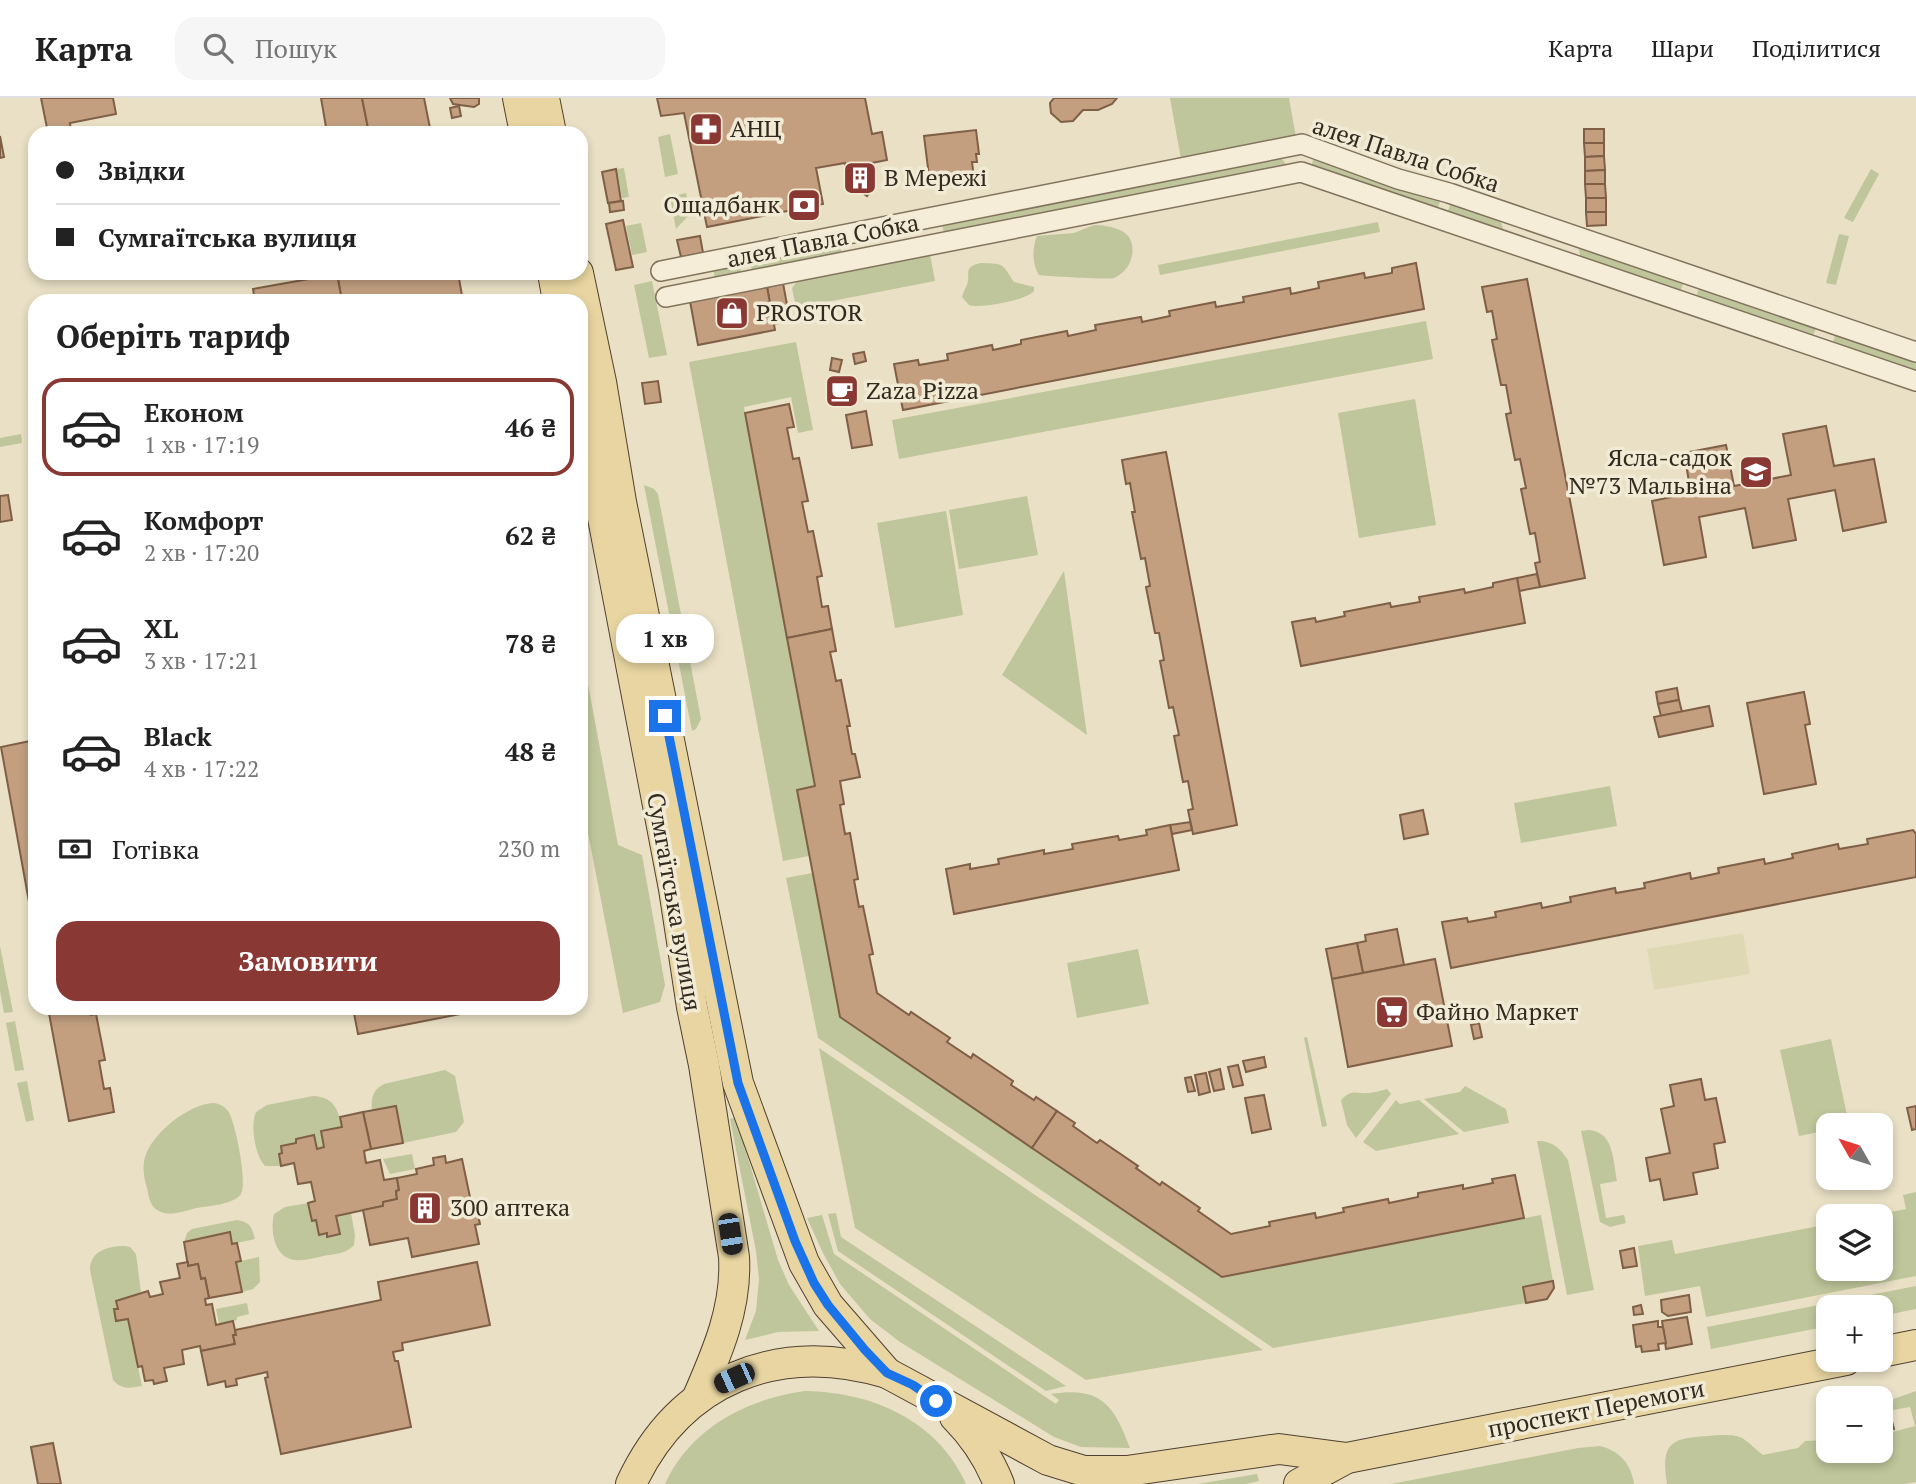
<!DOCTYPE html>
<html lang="uk">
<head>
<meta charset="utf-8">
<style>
	body { margin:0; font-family:"PT Serif",serif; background:#f6f6f6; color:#222; height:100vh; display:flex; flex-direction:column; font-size:26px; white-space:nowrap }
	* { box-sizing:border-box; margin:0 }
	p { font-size:23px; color:#767676 }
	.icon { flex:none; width:38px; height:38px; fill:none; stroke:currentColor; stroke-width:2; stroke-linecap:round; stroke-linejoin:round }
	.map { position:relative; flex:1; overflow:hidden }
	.sheet { position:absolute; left:28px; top:196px; width:560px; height:721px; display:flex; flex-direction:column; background:#fff; border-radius:21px; box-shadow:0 4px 10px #0003 }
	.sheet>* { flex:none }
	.banner { position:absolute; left:28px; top:28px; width:560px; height:154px; border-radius:21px; box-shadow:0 4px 10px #0003; display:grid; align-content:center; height:154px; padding:0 28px; background:#fff }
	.needle { width:46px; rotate:309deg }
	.controls { position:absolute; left:1816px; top:1015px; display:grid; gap:14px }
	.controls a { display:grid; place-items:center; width:77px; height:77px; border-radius:14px; background:#fff; box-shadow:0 4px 10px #0003; font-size:35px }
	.end { position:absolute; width:32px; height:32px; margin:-16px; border:9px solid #1a73e8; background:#fff; box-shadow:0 0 0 4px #fff }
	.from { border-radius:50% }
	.bubble { position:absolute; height:49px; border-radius:21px; background:#fff; box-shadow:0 4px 10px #0003; font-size:23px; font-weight:700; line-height:49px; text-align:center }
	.car { position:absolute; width:21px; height:42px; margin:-21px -10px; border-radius:9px; box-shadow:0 0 5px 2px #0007; background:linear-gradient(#222 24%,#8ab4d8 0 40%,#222 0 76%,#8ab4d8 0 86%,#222 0) }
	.banner b { display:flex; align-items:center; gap:24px; height:66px; font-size:26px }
	.banner b+b { border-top:2px solid #e0e0e0 }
	.banner i { width:18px; height:18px; background:#222 }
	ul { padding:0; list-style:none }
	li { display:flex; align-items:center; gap:21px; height:98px; margin:0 14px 10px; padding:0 14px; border:4px solid transparent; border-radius:21px }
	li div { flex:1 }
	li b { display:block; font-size:26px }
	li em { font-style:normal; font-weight:700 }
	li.current { border-color:#8a3834 }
	li>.icon { width:63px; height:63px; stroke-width:1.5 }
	h2 { padding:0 28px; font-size:32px; line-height:84px }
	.pay { display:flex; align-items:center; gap:18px; height:77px; padding:0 28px; font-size:26px }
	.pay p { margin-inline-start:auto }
	.primary-button { display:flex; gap:14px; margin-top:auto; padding:14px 28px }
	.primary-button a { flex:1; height:80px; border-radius:21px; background:#8a3834; color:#fff; font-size:28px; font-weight:700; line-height:80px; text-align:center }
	header { display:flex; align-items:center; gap:42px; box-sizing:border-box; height:98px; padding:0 35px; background:#fff; border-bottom:2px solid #e0e0e0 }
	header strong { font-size:33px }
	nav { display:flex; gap:38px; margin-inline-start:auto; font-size:24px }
	.search { width:490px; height:63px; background:#f6f6f6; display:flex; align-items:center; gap:18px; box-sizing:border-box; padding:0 24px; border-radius:21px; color:#767676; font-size:26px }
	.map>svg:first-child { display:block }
</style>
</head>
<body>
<header>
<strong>Карта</strong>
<div class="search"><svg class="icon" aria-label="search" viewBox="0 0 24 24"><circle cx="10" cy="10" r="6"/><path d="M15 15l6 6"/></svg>Пошук</div>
<nav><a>Карта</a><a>Шари</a><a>Поділитися</a></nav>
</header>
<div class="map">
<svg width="1916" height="1386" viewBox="0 0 1916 1386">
	<rect width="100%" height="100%" fill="#e9e0c5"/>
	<path fill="#ded9b4" d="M1743,835L1750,876L1654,892L1647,851Z"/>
	<g fill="#bfc69b">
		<path d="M1170,0H1289L1296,39L1181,61Z"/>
		<path d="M670,36L678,76L665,79L658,39Z"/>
		<path d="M1280,58L1288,69L944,137L942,124Z"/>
		<path d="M1315,58L1441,100L1437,113L1310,70Z"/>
		<path d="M624,70L629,99L622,100L617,71Z"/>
		<path d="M1871,71L1879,76L1853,124L1844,120Z"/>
		<path d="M686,95L690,116L676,131L670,99Z"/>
		<path d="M1451,104L1499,120L1505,135L1447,116Z"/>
		<path d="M1378,124L1380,134L1160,177L1158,167Z"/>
		<path d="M641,125L647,154L632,157L626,128Z"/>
		<path d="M1094,127C1105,127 1123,130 1129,139C1138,154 1129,174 1114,180C1109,182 1046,178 1039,177C1032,166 1032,150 1037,138L1074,135Z"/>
		<path d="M1839,136L1849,138L1836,187L1826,185Z"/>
		<path d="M840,144L842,157L752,174L750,162Z"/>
		<path d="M1578,147L1684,183L1680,195L1581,162Z"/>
		<path d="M930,156L935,183L796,210L792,190L798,182Z"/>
		<path d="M739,164L742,177L715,182L713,169Z"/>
		<path d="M981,165C1006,166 1001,165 1014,184L1034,189V193C1027,202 980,211 969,207L962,199C963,195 965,191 967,187C971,175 962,169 981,165Z"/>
		<path d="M652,183L667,257L649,260L634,187Z"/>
		<path d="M1700,188L1817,228L1812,240L1695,201Z"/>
		<path d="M1426,223L1433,261L899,361L892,322Z"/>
		<path d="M1836,235L1916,262V275L1832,247Z"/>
		<path d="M796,244L813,332L798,335L791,299L744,309L815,688L797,692L809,758L783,763L689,264Z"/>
		<path d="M1415,301L1436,427L1359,440L1338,315Z"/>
		<path d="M21,336L22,345L0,349V340Z"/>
		<path d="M644,387L654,391L658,396L701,621L696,631L692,633Z"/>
		<path d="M1027,398L1038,457L959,471L949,412Z"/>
		<path d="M946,413L963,517L895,530L877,425Z"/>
		<path d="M1064,473L1087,637L1002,577Z"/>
		<path d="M581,549L618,747L642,757L665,887L660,904L623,915L581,699Z"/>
		<path d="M1610,688L1617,728L1521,745L1514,705Z"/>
		<path d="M812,775L840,919L1222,1179L1541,1117L1553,1183L1523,1189L1526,1205L1273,1250L818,940L786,780Z"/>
		<path d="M0,848L13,914L4,915L0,893Z"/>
		<path d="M1138,851L1149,906L1077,920L1067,865Z"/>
		<path d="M15,923L24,972L15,973L6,925Z"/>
		<path d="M1307,939L1327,1028L1322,1029L1304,940Z"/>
		<path d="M1831,941L1849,1027H1829V1032L1799,1038L1780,952Z"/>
		<path d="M819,950L1263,1252L1086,1282L855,1130Z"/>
		<path d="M445,972L455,978L464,1024L456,1034L403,1045L396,1008L372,1013C371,1001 372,992 384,986Z"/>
		<path d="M27,983L34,1022L26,1024L17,985Z"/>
		<path d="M1465,988L1506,1011L1509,1025L1464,1034L1424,1001L1460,994Z"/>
		<path d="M1387,991L1391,996L1356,1040L1347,1027L1341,1002C1349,994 1352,994 1362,995C1370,996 1380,993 1387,991Z"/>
		<path d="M313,998C334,999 338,1011 342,1029L321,1033L324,1049L317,1051L314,1037L296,1041V1045L281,1048L282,1055L279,1056L281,1068H265C255,1057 250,1028 256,1014L267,1007Z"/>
		<path d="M1396,1002L1400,1006L1419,1002L1459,1036L1376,1053L1363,1044Z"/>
		<path d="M214,1005C220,1006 224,1008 228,1013C235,1022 248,1086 241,1096C233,1107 208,1108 196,1110C185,1113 169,1119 159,1113C150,1109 149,1099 147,1090C144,1080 142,1069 145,1059C153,1034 189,1006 214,1005Z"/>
		<path d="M736,1019L778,1162L789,1187L819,1233L778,1234L745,1242L756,1213L759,1181L756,1153L730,1021Z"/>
		<path d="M1589,1032C1614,1034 1613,1062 1617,1083L1600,1086L1606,1120L1624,1117L1626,1125L1610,1129L1600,1124L1581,1033Z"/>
		<path d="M1537,1043C1551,1042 1560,1050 1568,1062L1594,1192L1567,1197Z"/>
		<path d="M412,1056L415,1071L390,1076L383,1061Z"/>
		<path d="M1916,1094V1178L1706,1219L1700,1188L1645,1198L1638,1148L1672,1142L1675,1156L1829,1126V1171H1881V1118H1870L1906,1111L1903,1097Z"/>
		<path d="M308,1105L312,1123L316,1122L320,1137L327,1135L328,1139L340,1136L336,1118L351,1115L355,1137L354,1147C346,1156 334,1156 323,1158C314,1160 304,1163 295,1162C274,1160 270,1132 274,1116L285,1109Z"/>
		<path d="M836,1115L841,1139L1066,1288L1046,1293L838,1153L828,1116Z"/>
		<path d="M822,1117L834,1156L1056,1306L1059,1302L1051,1296C1101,1288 1114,1307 1130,1350L1081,1349L1054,1339L900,1244L870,1221L840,1186L823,1155L807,1120Z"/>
		<path d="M237,1122C250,1124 252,1129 255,1141L232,1146L229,1135L184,1144L187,1135L192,1131Z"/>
		<path d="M125,1148L130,1149L136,1156L141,1194L116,1203L118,1211L114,1212L116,1223L128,1221L142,1288C130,1290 122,1292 113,1282L90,1172C90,1153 108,1148 125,1148Z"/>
		<path d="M259,1159L260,1184L253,1191L242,1194L236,1164Z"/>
		<path d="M1916,1188V1211L1881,1218V1209H1829V1228L1711,1251L1707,1229Z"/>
		<path d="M247,1205L249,1216L237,1219V1222L219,1226L216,1211Z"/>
		<path d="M805,1293C872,1294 937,1322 966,1386H665C690,1330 747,1301 805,1293Z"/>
		<path d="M1916,1293V1384L1905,1386H1667C1660,1344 1672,1340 1709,1338C1718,1337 1734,1336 1742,1340C1749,1344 1756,1352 1763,1357L1798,1350L1805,1343L1829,1342V1353H1881V1337L1915,1328L1910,1309L1888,1313L1885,1304Z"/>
		<path d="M1600,1348C1620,1353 1631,1366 1634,1386H1391L1578,1350Z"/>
		<path d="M1257,1376L1259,1383L1246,1386H1198Z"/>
	</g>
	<g fill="#c39f80" stroke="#7f5f46" stroke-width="2">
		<path d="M41,0H113L116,16L70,25L71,35H48Z"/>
		<path d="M321,0H362L369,35H327Z"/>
		<path d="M362,0H424L431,35H369Z"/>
		<path d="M450,0H479V6L474,9L453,6Z"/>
		<path d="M657,0H865L872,36L882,34L887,62L846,70L845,65L816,70L823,106L707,129L684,15L661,18Z"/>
		<path d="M1054,0H1117L1112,6L1098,12H1083L1073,23L1061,24L1051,15L1050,5Z"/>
		<path d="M459,8L461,18L452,20L450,10Z"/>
		<rect x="1584" y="31" width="20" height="14"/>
		<path d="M976,32L979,56H976L977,64H972L974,80L930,86L924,38Z"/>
		<path d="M0,38L4,59L0,60Z"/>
		<path d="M1584,45H1604V58L1585,59Z"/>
		<path d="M1604,58L1605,72L1585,73V59Z"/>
		<path d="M869,66L873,89L867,98L860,93L853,95L851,93L846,70Z"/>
		<path d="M616,71L621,103L608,105L602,74Z"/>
		<path d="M1605,72V86H1585V73Z"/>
		<path d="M1585,86H1605L1606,100H1586Z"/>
		<rect x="1586" y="100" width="20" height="14"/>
		<path d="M623,103L624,112L610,114L609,105Z"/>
		<path d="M1586,114H1606V127L1587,128Z"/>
		<path d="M623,122L633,169L616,172L606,126Z"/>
		<path d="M700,138L703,155L681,159L677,142Z"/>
		<path d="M1416,165L1424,211L903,312L894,266L918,262L919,267L948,262L947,256L992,247L993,252L1021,246V242L1067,233L1068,238L1096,232L1095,227L1141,219L1142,224L1170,218L1169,213L1215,204L1216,209L1244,204L1243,199L1290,190L1291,196L1319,190L1318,184L1364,175L1365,180L1392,175V170Z"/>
		<path d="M339,175H458L463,203H342L337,176Z"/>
		<path d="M337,176L342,203H255L253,191Z"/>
		<path d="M1527,181L1585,480L1540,489L1535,465L1540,464L1535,435L1530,436L1521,391L1526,390L1520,361L1515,362L1506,316L1511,315L1506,287H1501L1492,242L1497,241L1492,213L1487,214L1482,189Z"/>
		<path d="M783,185L790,223L774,226L767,189Z"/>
		<path d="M767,189L775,232L698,247L690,203Z"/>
		<path d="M864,254L866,263L855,266L853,256Z"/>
		<path d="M832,260L842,262L839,274L830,272Z"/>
		<path d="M658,283L661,304L645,306L642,285Z"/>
		<path d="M845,285L847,296L838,298L835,286Z"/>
		<path d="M789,306L794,329L787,330L793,361L799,360L808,403L802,404L808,434L813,433L822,478L817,479L822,509L828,508L832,531L787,540L745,315Z"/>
		<path d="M866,313L872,347L852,350L846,317Z"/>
		<path d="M1826,328L1834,368L1874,361L1886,424L1843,433L1835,392L1788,401L1796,442L1753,450L1745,410L1699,419L1706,459L1664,467L1652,403L1691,395L1684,355L1726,347L1734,388L1791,377L1783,336Z"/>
		<path d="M1166,354L1237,727L1193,736L1188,712L1193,711L1188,683L1183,684L1174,638L1179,637L1173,609L1169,610L1160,563L1164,562L1159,535H1155L1146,489L1150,488L1145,460L1141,461L1132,414H1135L1130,385L1126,386L1122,362Z"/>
		<path d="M8,397L12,422L0,424V398Z"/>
		<path d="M1537,476L1540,489L1519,493L1517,480Z"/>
		<path d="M1517,480L1525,525L1301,568L1292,524L1315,520L1316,524L1345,518L1344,514L1390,505L1391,509L1420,504L1419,499L1464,491L1465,495L1493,489V485Z"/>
		<path d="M832,531L836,553L830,554L833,568L836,583L841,582L850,628H847L852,656H855L860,679L840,683L844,706L840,707L845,736L850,735L858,781L854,782L859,809L863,808L873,856L869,857L877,895L909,917L911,914L950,940L947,944L971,960L973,956L1013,983L1011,987L1034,1002L1036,999L1057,1013L1032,1050L840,919L797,692L815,688L787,540Z"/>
		<path d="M1677,590L1679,602L1658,606L1656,594Z"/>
		<path d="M1804,594L1810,626L1805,627L1816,686L1764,696L1747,605Z"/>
		<path d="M1679,602L1682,614L1661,618L1658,606Z"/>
		<path d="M1709,608L1713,628L1659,639L1654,619Z"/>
		<path d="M35,642V837L1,649Z"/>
		<path d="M1423,712L1428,736L1404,741L1400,717Z"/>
		<path d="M1190,724L1192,732L1172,736L1170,727Z"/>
		<path d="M1170,727L1179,772L954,816L946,771L970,766V771L999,766L998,761L1044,752V756L1073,751L1072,746L1118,738L1119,742L1147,737L1146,732Z"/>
		<path d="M1913,732L1916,736V779L1451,870L1442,824L1467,820L1468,824L1496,819L1495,814L1541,805L1542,810L1571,804L1570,799L1615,790L1616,795L1645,790L1644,785L1690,775L1691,781L1719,775L1718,770L1764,761L1765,766L1793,760L1792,756L1838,746L1839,751L1868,746L1867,741Z"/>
		<path d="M1397,831L1404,867L1363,875L1357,845L1366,843L1365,837Z"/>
		<path d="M1357,845L1363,875L1332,881L1326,851Z"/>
		<path d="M1435,861L1452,948L1348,969L1332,881Z"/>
		<path d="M48,910H90L91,917L96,916L105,962L99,963L104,991L110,990L114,1014L69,1023Z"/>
		<path d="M353,910H491L358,936Z"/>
		<path d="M1479,925L1482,939L1474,941L1471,927Z"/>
		<path d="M1264,959L1266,969L1246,974L1243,963Z"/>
		<path d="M1238,967L1243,987L1233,989L1228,969Z"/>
		<path d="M1220,971L1224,991L1214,993L1209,974Z"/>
		<path d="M1206,975L1210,994L1199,997L1195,977Z"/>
		<path d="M1191,979L1195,993L1188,994L1185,980Z"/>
		<path d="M1701,981L1705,1002L1716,1000L1725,1044L1714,1046L1718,1070L1693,1075L1697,1096L1664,1102L1660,1081L1650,1083L1646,1060L1670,1055L1661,1011L1674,1008L1670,987Z"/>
		<path d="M1264,997L1271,1031L1252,1035L1245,1000Z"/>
		<path d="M396,1008L403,1045L371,1051L363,1014Z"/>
		<path d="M1916,1008V1031L1912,1032L1907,1010Z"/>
		<path d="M1057,1013L1075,1025L1073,1028L1097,1045L1100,1042L1138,1068L1136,1070L1160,1087L1162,1084L1200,1110L1198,1113L1231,1136L1270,1128L1269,1124L1315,1115L1316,1120L1344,1114L1343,1110L1388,1101L1389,1105L1418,1099V1095L1463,1087V1091L1493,1085L1492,1081L1515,1077L1524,1120L1222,1179L1032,1050Z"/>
		<path d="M363,1014L371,1051L364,1053L366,1065L380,1062L384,1082L397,1080L399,1092L396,1093L397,1101L383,1104V1108L336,1118L340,1136L327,1139V1135L319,1137L316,1122L312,1123L308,1105L315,1103L311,1084L298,1086L294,1065L281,1068L279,1056L282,1055L281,1048L296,1045V1041L314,1037L317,1051L324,1049L321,1033L342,1029L340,1019Z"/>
		<path d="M445,1058L446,1065L462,1061L471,1104L475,1103L480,1126L475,1127L479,1146L412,1159L408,1140L370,1147L363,1112L383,1108V1104L397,1101L396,1093L399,1092L397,1080L417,1076L416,1071L434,1067L433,1060Z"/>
		<path d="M230,1134L232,1146L237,1145L241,1163L236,1164L242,1194L209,1200L205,1180L201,1181L198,1166L188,1168L184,1144Z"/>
		<path d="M1634,1150L1637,1168L1623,1170L1620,1153Z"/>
		<path d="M188,1164V1168L198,1166L201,1181L205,1180L209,1200L205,1201L206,1207L212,1206L216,1227L233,1223L236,1237H233L235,1246L201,1253L200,1248L182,1252L184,1266L164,1270L167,1283L154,1286L153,1282L145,1283L142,1268L138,1269L128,1221L116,1223L114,1211H118L116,1203L148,1193L150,1199L163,1196L160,1184L180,1180L177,1166Z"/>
		<path d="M477,1164L490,1227L402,1245L403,1252L393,1254L395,1263H398L411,1329L281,1356L265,1280L268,1279L267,1274L236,1281L237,1287L226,1289L225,1283L208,1287L201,1253L235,1246L233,1237H236L235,1232L381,1202L378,1184Z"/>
		<path d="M1553,1183L1554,1190L1547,1201L1526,1205L1523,1189Z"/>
		<path d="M1689,1197L1691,1214L1668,1218L1662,1214L1661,1202Z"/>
		<path d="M1641,1207L1643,1216L1634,1217L1633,1209Z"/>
		<path d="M1687,1219L1692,1246L1666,1251L1662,1223Z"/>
		<path d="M1658,1223V1229H1663L1666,1245L1658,1246L1659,1252L1642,1254L1641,1248L1636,1249L1633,1227Z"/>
		<path d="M1890,1316L1894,1331L1881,1334V1318Z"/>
		<path d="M53,1345L61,1386H38L31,1349Z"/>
	</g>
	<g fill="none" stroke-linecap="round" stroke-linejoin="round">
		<g stroke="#82735d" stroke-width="22">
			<g id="street">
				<path d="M661,173L1302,46L1398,81L1449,95L1916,254"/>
				<path d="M666,199L1301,74L1916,283"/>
			</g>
		</g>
		<g stroke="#504131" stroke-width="32">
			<g id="primary">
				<path d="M518,0L525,35"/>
				<path d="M544,0L551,35"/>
				<path d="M553,175L558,203"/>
				<path d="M578,175L601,284L621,404L738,985L804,1165L828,1207L887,1275"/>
				<path d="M581,305L674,791L692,909L704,967L734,1159C737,1210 717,1255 697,1301"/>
				<path d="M1881,1254L1916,1247"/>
				<path d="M955,1319C974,1338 989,1361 999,1386"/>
				<path d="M631,1386C680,1281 778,1242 887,1275L1048,1362L1084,1373H1127L1279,1351L1347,1360"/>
				<path d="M1299,1386L1347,1360L1846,1262"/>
			</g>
		</g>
		<use href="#street" stroke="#f5edd8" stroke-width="19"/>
		<use href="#primary" stroke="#e8d5a1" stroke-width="30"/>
	</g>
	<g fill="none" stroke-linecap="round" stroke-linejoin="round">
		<path stroke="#1a73e8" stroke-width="9" d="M665,618L738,985L795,1143L814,1185L828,1207L865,1252L887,1275L913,1287L936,1303"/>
	</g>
	<defs>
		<g id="pharmacy-square" transform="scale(1.75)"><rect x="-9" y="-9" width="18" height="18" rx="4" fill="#8a3834" stroke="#f1ead4"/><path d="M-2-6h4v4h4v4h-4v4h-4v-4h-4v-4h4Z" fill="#fff"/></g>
		<g id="building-square" transform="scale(1.75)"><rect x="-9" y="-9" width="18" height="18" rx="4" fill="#8a3834" stroke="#f1ead4"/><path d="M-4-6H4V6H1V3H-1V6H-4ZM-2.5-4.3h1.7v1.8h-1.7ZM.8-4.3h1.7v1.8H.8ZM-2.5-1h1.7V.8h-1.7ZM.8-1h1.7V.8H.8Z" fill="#fff"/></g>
		<g id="bank-square" transform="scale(1.75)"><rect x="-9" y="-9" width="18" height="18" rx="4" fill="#8a3834" stroke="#f1ead4"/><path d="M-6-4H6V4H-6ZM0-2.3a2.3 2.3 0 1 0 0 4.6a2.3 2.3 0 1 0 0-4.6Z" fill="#fff"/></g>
		<g id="shop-square" transform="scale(1.75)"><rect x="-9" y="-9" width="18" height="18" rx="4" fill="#8a3834" stroke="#f1ead4"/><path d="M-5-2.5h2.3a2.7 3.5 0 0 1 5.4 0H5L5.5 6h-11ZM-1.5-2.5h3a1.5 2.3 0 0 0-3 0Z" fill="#fff"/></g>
		<g id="cafe-square" transform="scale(1.75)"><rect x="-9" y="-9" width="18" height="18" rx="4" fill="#8a3834" stroke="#f1ead4"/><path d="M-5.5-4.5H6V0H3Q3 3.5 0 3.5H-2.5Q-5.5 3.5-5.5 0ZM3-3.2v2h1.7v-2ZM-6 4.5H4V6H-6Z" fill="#fff"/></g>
		<g id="school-square" transform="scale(1.75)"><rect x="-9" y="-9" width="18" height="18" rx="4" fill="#8a3834" stroke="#f1ead4"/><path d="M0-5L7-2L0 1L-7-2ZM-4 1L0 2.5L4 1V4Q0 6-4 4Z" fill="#fff"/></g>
		<g id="supermarket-square" transform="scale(1.75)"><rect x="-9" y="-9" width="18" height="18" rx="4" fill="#8a3834" stroke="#f1ead4"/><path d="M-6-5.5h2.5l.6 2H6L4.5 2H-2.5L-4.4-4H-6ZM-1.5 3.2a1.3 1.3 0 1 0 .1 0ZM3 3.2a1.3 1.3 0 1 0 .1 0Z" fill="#fff"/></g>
	</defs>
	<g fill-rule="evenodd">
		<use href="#pharmacy-square" x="706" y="31"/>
		<use href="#building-square" x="860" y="80"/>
		<use href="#bank-square" x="804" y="107"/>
		<use href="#shop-square" x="732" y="215"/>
		<use href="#cafe-square" x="842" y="293"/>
		<use href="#school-square" x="1756" y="374"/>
		<use href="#supermarket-square" x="1392" y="914"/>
		<use href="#building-square" x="425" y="1110"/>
	</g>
	<g text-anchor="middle" stroke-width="7" stroke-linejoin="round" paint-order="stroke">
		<g font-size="24" fill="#342a20" stroke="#f1ead4" text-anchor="start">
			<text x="730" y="39">АНЦ</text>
			<text x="884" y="88">В Мережі</text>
			<text x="780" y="115" text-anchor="end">Ощадбанк</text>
			<text x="756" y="223">PROSTOR</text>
			<text x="866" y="301">Zaza Pizza</text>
			<text x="1732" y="368" text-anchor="end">Ясла-садок<tspan x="1732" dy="28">№73 Мальвіна</tspan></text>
			<text x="1416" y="922">Файно Маркет</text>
			<text x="450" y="1118">300 аптека</text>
		</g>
		<g font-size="24" fill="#342a20" stroke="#f1ead4">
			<text transform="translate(1406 57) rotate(18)" y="8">алея Павла Собка</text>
			<text transform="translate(823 143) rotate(-11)" y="8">алея Павла Собка</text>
			<text transform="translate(674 804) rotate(80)" y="8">Сумгаїтська вулиця</text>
			<text transform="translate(1596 1311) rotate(-11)" y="8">проспект Перемоги</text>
		</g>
	</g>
</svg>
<div class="controls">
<a><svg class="needle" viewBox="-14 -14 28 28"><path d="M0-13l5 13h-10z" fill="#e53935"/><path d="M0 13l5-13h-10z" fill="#767676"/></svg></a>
<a><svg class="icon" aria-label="layers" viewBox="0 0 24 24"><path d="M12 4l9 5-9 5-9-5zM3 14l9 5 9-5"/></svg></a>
<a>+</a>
<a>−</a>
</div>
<i class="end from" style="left:936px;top:1303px"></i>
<i class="end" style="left:665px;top:618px"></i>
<div class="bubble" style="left:616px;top:516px;width:98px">1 хв</div>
<i class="car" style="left:730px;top:1136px;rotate:171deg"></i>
<i class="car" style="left:734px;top:1280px;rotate:246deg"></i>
<div class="banner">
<b><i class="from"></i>Звідки</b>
<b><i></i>Сумгаїтська вулиця</b>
</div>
<section class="sheet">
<h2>Оберіть тариф</h2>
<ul>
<li class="current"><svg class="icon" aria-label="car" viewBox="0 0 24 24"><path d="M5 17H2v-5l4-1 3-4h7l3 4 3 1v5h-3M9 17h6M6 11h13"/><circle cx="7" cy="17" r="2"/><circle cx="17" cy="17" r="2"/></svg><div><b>Економ</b><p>1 хв · 17:19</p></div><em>46 ₴</em></li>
<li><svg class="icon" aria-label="car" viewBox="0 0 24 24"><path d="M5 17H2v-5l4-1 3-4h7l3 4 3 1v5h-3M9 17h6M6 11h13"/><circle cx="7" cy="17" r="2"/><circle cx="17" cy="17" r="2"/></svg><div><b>Комфорт</b><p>2 хв · 17:20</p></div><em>62 ₴</em></li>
<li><svg class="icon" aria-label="car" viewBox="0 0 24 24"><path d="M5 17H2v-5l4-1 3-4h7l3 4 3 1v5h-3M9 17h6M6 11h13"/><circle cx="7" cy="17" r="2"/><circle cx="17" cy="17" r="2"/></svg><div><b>XL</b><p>3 хв · 17:21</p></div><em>78 ₴</em></li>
<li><svg class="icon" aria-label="car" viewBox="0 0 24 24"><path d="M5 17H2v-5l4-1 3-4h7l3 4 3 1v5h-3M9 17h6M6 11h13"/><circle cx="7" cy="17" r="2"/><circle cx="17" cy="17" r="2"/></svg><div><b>Black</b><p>4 хв · 17:22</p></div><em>48 ₴</em></li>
</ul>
<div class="pay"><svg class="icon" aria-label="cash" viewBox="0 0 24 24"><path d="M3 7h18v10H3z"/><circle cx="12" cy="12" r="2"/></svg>Готівка<p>230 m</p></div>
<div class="primary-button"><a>Замовити</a></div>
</section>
</div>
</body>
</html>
